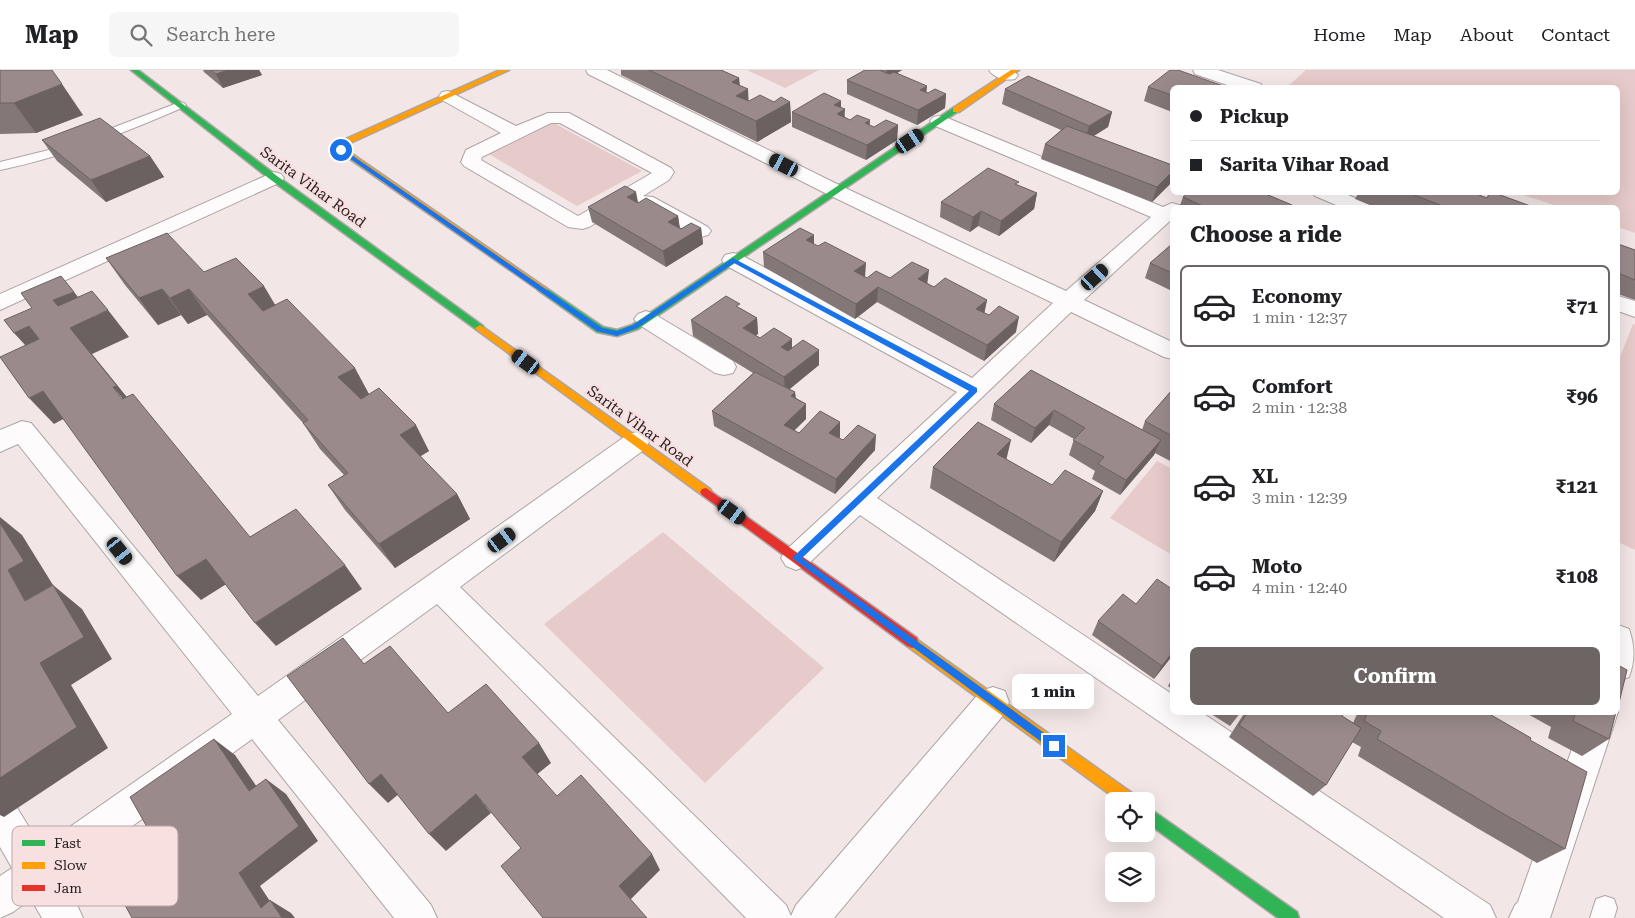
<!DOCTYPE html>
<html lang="en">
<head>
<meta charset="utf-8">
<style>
	body { margin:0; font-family:"Roboto Serif",serif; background:#f6f6f6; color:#202124; height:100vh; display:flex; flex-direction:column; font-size:19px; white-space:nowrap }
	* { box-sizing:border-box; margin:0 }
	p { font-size:16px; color:#757577 }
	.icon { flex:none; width:28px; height:28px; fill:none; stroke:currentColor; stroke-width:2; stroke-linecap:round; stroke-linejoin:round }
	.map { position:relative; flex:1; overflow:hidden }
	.drawer { position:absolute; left:1170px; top:135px; width:450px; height:510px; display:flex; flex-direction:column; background:#fff; border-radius:8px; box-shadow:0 5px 20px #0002 }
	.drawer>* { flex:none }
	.guide { position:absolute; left:1170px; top:15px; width:450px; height:110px; border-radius:8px; box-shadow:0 5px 20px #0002; display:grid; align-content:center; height:110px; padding:0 20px; background:#fff }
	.fabs { position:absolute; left:1105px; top:722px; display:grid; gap:10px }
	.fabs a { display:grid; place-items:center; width:50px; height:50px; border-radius:8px; background:#fff; box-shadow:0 5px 20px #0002; font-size:25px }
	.end { position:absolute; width:22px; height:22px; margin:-11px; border:6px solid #1a73e8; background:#fff; box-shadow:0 0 0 2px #fff }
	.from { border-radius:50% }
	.bubble { position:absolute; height:35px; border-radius:8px; background:#fff; box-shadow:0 5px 20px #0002; font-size:16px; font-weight:700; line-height:35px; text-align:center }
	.car { position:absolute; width:15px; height:30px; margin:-15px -8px; border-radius:6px; box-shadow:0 0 4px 1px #0007; background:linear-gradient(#222 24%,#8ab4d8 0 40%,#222 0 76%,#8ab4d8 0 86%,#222 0) }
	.guide b { display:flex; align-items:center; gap:18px; height:48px; font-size:19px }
	.guide b+b { border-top:1px solid #e0e0e0 }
	.guide i { width:12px; height:12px; background:#202124 }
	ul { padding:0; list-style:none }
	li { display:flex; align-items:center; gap:15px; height:82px; margin:0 10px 8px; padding:0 10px; border:2px solid transparent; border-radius:8px }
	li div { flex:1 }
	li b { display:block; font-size:19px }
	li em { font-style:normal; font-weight:700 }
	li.current { border-color:#6d6464 }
	li>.icon { width:45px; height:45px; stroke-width:1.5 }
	h2 { padding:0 20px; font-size:22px; line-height:60px }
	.button { display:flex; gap:10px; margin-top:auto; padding:10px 20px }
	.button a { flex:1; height:58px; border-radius:8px; background:#6d6464; color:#fff; font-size:20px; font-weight:700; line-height:58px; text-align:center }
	header { display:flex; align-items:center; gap:30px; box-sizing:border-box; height:70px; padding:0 25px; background:#fff; border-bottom:1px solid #e0e0e0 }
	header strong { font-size:24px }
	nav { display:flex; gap:28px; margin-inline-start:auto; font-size:18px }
	.search { width:350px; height:45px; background:#f6f6f6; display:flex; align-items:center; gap:12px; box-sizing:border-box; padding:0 18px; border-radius:8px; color:#757577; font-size:19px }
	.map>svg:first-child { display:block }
</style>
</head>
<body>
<header>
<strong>Map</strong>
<div class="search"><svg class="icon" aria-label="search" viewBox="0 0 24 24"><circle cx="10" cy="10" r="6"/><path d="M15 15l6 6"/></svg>Search here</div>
<nav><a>Home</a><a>Map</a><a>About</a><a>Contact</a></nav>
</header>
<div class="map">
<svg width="1635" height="848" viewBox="0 0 1635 848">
	<rect width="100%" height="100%" fill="#f2e6e6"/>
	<g fill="#e7caca">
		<path d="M747,0H819L785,18Z"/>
		<path d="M1306,0H1635V163L1618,157V138L1560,137L1517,123L1618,122V18L1287,17Z"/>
		<path d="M554,53L642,101L577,136L489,84Z"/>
		<path d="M1633,254H1635V480L1618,472V292Z"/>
		<path d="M1157,391L1172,399V485L1110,448Z"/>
		<path d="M663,462L824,598L705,713L544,554Z"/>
	</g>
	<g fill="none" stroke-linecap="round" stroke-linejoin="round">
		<g stroke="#ada4a4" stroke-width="2">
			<g id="lane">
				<path d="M180,32L184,33L186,35L184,37C124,63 64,87 0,100V92L65,76Z"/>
				<path d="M1605,826L1614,829L1617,838L1614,848H1590L1596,829Z"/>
			</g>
		</g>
		<g stroke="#ada4a4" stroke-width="2">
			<g id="street">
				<path d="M586,0H607L843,117L1066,221L1151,147L933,55L930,51L933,47L939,46L945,47L1163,137L1172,133L1179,135L1181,138H1172V149L1084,230L1172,272V289L1164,287L1071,242L877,428L1172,624V642H1201L1490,835L1496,848H1444L860,445L806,496L796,500L786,496L781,488L786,480L957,322L725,195L722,190L725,185L733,183L741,185L972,308L1053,233L829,125L588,4Z"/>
				<path d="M989,0H1012L1018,5L1015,9C1006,11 994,8 989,0Z"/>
				<path d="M1193,0H1218L1261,14L1263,18H1236L1195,4Z"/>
				<path d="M448,21L516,56L548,43H569L671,98L674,102L669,110L643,126L653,127L708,157L711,161L708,165L701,167L694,165L639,135L636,131L637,129L589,157L582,159L568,157L464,96L461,92L466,80L501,63L442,30L439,26L442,22ZM551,53H560L652,103L578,146L481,90L482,87Z"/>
				<path d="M274,102L281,104L284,108L281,112L0,240V224Z"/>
				<path d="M1312,122H1341L1369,134L1372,138H1343L1315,126Z"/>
				<path d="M1618,226L1635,231V247L1618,241Z"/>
				<path d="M646,241L654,244L733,291L736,297L733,303L724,305L715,303L638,254L634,249L638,244Z"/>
				<path d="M22,351L31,353L258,626L627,365L636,362L645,365L649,372L645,379L460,517L786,835L791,846L796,835L981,621L993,617L1005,621L1009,632L1005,643L834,848H746L437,534L278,650L431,835L437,848H394L252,669L61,808L77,835L83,848H42L31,829L13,842L0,848V806L12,798L0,777V726L13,731L41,777L232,644L18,374L0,382V360Z"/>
				<path d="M1618,555L1629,559C1635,576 1635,591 1629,607L1618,611Z"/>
				<path d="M1618,640V642L1550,848H1509L1515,835L1518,832L1585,642H1618Z"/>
			</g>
		</g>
		<g stroke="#ada4a4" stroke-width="3">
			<g id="fast">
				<path d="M131,0H138L277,106L483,256V260H477L271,110Z"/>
				<path d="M953,38L960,40L638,259L617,266L597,262L538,220L543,217L546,218L603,257L617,260L632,255Z"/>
				<path d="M1146,736L1297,842L1299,848H1278L1146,752Z"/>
			</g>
		</g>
		<g stroke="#ada4a4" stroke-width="3">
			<g id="slow">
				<path d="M500,0H509L346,75L345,79L546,218L548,220L543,223L337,80L339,72Z"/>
				<path d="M1011,0H1019L959,42H953V38Z"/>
				<path d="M480,255L710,419L712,422L710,425H702L477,260L475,258Z"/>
				<path d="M912,566L1136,726L1138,731H1119L907,576L906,572L907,568Z"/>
			</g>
		</g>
		<g stroke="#ada4a4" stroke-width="3">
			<path id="jam" d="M706,418L917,568L918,572L917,576L912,578L907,576L702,425L700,422L702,419Z"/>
		</g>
		<use href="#lane" fill="#fdfbfb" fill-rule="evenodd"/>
		<use href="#street" fill="#fdfbfb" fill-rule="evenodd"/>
		<use href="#fast" fill="#30b455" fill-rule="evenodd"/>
		<use href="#slow" fill="#ff9f0a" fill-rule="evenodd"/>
		<use href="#jam" fill="#e5322d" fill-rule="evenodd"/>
	</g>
	<g fill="#847778">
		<path d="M0,0L83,45L36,63L0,64Z"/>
		<path d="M203,0H259L262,5L223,18L204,2Z"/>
		<path d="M621,0H721L739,8L740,16L748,19V31L790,32L791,52L757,72L621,5Z"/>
		<path d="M865,0H902L897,3L926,23L946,24L945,38L917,55L847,24V10Z"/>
		<path d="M1148,17L1172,18V42L1144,31Z"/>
		<path d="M1005,19L1112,42L1108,57L1094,66L1172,95V112L1152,132L1041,89L1045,74L1061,60L1002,34Z"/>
		<path d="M841,31V38L845,47L850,50L874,57L898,55L897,70L866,90L792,57V42Z"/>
		<path d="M42,70L150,86L164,107L106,132L57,91Z"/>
		<path d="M1018,115L1037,123L1034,139L999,166L978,156L970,162L940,147L941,132Z"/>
		<path d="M1359,122H1471L1487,128L1536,138H1377L1355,129Z"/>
		<path d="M1183,127L1292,135L1291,138H1179Z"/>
		<path d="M638,133L678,146L680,158L681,159L701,158L703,174L666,197L592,152L588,137Z"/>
		<path d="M814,165V174L867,208H890L927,213L934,217L987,230L984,243L1016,262L984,291L877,232L855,249L764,197L763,182Z"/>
		<path d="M1172,174V221L1145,208L1150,193Z"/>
		<path d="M1618,174L1635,180V230L1618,224Z"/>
		<path d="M106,188L204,202L275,235L429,381L420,386L457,424L470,449L395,498L345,440L328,415L344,405L320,379L303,353L207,245L188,254L181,245L158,255L125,215Z"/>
		<path d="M740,238L757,248L758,264L755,265L760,268L792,279L819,295L789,319L795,322L796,328L806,334V349L794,360L799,363L840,367L839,368L843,370L875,380L835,424L714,356L712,341L753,303L693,266L691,250Z"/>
		<path d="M1031,300L1142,360L1145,351L1172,320V392L1155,383L1154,385L1120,425L1092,409L1095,401L1069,385L1074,369L1049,355L1031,373L991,350L994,334Z"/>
		<path d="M1006,389L1052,415L1103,421L1095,441L1054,492L930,418L933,397Z"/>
		<path d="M1172,519V586L1154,609L1092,565L1098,551L1136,534Z"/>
		<path d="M1172,609V619L1168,616Z"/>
		<path d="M1208,642H1241L1230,656Z"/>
		<path d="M1245,642H1344L1342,646L1353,653L1358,642H1486L1530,670L1565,779L1537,793L1477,758L1358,686L1361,677L1352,672L1326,715L1313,726L1229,667Z"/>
		<path d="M1524,642H1616L1609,669L1582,686L1548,668L1551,657Z"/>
	</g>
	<g fill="#6c6161">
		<path d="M228,0H259L262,5L223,18L216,4Z"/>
		<path d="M887,0H902L887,9Z"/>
		<path d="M739,8L740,23L748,19L749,40L736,31L732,12Z"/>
		<path d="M62,14L83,45L36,63L14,33Z"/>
		<path d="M927,16L926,30L920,20Z"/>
		<path d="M946,24L945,38L917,55L918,40Z"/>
		<path d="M841,31V41L845,39L844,54L837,59L834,35Z"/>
		<path d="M790,32L791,52L757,72L756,51Z"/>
		<path d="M1112,42L1108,57L1085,71L1089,56Z"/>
		<path d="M870,50L869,65L865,53Z"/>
		<path d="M898,55L897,70L866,90L867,75Z"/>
		<path d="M150,86L164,107L106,132L91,110Z"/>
		<path d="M1172,102V112L1152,132L1157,117Z"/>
		<path d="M636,122L639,137L627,127Z"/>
		<path d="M1037,123L1034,139L999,166L1001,151Z"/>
		<path d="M981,141L978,156L970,162L973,147Z"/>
		<path d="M678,146L680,161L668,152Z"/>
		<path d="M701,158L703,174L666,197L663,181Z"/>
		<path d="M814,165V181L806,170Z"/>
		<path d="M866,193L865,208L854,201Z"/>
		<path d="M929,200L927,216L918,209Z"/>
		<path d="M264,216L280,243L264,250L248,224Z"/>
		<path d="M878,217L877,232L855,249L856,234Z"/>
		<path d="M162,219L181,245L158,255L139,228Z"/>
		<path d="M189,219L207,245L188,254L170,228Z"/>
		<path d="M74,222L94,247L108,240L129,267L92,284L139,342L135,343L113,317L70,258L53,230Z"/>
		<path d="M987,230L984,245L976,239Z"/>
		<path d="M1019,247L1016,262L984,291L987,275Z"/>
		<path d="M757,248L758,264L744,273L743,258Z"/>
		<path d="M29,256L52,283L38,289L14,263Z"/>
		<path d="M792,269V284L781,277Z"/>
		<path d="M819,280V295L785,323L784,307Z"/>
		<path d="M355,298L369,324L353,333L338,307Z"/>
		<path d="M43,321L67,347L54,354L29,328Z"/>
		<path d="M795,322L796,338L791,326Z"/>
		<path d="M806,334V349L785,370L784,355Z"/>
		<path d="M1054,340L1049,355L1031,373L1035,358Z"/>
		<path d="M840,352V367L829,378V363Z"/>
		<path d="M416,355L429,381L413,391L400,365Z"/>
		<path d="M876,365L875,380L835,424L836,409Z"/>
		<path d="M1011,370L1006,391L997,384Z"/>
		<path d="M1161,370L1154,385L1120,425L1126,410Z"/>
		<path d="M1103,421L1095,441L1054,492L1061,472Z"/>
		<path d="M457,424L470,449L395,498L379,474Z"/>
		<path d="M0,447L22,465L53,515L25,531L8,500L0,453Z"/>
		<path d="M206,489L228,513L201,530L177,506Z"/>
		<path d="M345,495L362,519L276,576L255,553Z"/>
		<path d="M53,515L82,539L112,589L71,615L108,678L4,747L0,745V708L40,593Z"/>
		<path d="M1172,583V586L1154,609L1162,596Z"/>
		<path d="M214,669L235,685L270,736L249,721Z"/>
		<path d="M539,673L551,693L535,706L522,687Z"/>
		<path d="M381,704L400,723L388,733L369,714Z"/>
		<path d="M266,709L286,724L318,771L260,816L281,848L261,838L239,803Z"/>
		<path d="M476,724L491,743L446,781L429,764Z"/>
		<path d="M652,784L660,800L628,832L619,816Z"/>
		<path d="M270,830L291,843L295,848H282Z"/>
	</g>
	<g fill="#9a8a8b" stroke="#6c6161">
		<path d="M0,0H52L62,14L14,33H0Z"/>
		<path d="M211,0H228L216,4Z"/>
		<path d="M649,0H721L739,8L732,12L748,19L736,26L749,31L760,25L774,32L781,27L790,32L756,51Z"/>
		<path d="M865,0H879L889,4L894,2L927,16L920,20L928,23L935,19L946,24L918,40L847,10Z"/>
		<path d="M1170,0H1178L1229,18H1172V25L1148,17Z"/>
		<path d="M1028,6L1112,42L1089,56L1005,19Z"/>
		<path d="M824,23L841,31L834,35L845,39L837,44L850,50L857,45L870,50L865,53L874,57L886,50L898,55L867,75L792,42Z"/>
		<path d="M100,48L150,86L91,110L42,70Z"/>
		<path d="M1067,56L1172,95V102L1157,117L1045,74Z"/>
		<path d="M988,98L1019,112L1015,114L1037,123L1001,151L981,141L973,147L941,132Z"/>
		<path d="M625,116L636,122L627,127L638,133L646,128L678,146L668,152L681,159L691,153L701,158L663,181L588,137Z"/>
		<path d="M1189,122H1261L1292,135L1290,138H1207L1183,127Z"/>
		<path d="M1406,122H1471L1487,128L1490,122H1492L1536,138H1448Z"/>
		<path d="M800,158L814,165L806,170L818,176L825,172L866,193L854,201L867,208L876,201L890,208L912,192L929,200L918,209L934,217L945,208L987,230L976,239L989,245L999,236L1019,247L987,275L878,217L856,234L763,182Z"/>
		<path d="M167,163L204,202L236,188L264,216L248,224L263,241L287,229L355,298L338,307L361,329L379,318L416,355L400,365L457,424L379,474L328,415L348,403L303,353L308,350L189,219L170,228L162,219L139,228L106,188Z"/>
		<path d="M1172,174V203L1150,193Z"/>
		<path d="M1618,174L1635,180V210L1618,203Z"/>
		<path d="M61,206L74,222L53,230L58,236L92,221L108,240L70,258L117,316L113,317L122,329L133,324L250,467L296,439L345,495L255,553L206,489L177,506L43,321L29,328L0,287L39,269L29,256L14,263L4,250L32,238L21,223Z"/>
		<path d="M726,226L740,234L736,236L757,248L743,258L760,268L774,258L792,269L781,277L788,281L803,270L819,280L784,307L691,250Z"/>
		<path d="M1031,300L1161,370L1126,410L1098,394L1104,387L1073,370L1085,358L1054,340L1035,358L994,334Z"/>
		<path d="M755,302L795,322L791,326L806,334L784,355L799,363L820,341L840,352L829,363L843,370L858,355L876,365L836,409L712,341Z"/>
		<path d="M1172,320V366L1145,351Z"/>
		<path d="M978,352L1011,370L997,384L1052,415L1065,400L1103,421L1061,472L933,397Z"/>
		<path d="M0,453L24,491L8,500L25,531L53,515L84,567L40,593L77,657L0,708Z"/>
		<path d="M1157,509L1172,519V583L1162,596L1098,551L1123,524L1136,534Z"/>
		<path d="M343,568L364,594L390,576L448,643L486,614L539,673L522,687L557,726L581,705L652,784L619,816L647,848H543L501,796L521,778L476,724L429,764L381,704L369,714L287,606Z"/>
		<path d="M1618,595L1627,600L1618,637Z"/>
		<path d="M1248,642H1344L1342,646L1361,658L1326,715L1239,655Z"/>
		<path d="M1368,642H1486L1531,668L1530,670L1587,702L1565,779L1502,743L1377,669L1381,661L1364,651Z"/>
		<path d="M1576,642H1616L1609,669L1573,651Z"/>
		<path d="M214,669L249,721L266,709L299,756L239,803L261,838L270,830L282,848H132L125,835L172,801L130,727Z"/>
	</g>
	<path fill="#1a73e8" d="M339,79H343L602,258L617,261L633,255L733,188L977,318V322L802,488L1058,673V679H1051L792,488L969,321L734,193L637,258L617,266L597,261L339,81Z"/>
	<g text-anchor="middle" stroke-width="5" stroke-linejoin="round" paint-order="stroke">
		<g font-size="15" fill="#261e1e" stroke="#f8e0e1">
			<text transform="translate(313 117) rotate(36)" y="5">Sarita Vihar Road</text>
			<text transform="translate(640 356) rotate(36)" y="5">Sarita Vihar Road</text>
		</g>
	</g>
	<rect x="12" y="756" width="166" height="80" rx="8" fill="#f8e0e1" stroke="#b9a6a6" stroke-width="1"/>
	<rect x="22" y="770" width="23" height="6" fill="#30b455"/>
	<rect x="22" y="792" width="23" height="7" fill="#ff9f0a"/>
	<rect x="22" y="815" width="23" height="6" fill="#e5322d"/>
	<g font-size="14" fill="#261e1e">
		<text x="54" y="778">Fast</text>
		<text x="54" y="800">Slow</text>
		<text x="54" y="823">Jam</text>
	</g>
</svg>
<div class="fabs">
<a><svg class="icon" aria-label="locate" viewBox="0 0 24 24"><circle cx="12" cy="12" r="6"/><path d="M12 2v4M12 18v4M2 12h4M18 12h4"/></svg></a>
<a><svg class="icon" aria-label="layers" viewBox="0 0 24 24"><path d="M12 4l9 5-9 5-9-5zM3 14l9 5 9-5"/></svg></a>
</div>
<i class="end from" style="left:341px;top:80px"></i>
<i class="end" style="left:1054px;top:676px"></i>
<div class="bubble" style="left:1012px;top:604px;width:82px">1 min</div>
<i class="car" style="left:910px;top:71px;rotate:56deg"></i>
<i class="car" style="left:784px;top:95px;rotate:297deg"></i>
<i class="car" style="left:1095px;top:207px;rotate:48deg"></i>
<i class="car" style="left:526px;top:292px;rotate:306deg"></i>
<i class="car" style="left:732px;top:442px;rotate:126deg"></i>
<i class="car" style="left:502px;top:470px;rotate:54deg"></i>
<i class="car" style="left:120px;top:481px;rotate:141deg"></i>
<div class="guide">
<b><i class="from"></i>Pickup</b>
<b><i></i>Sarita Vihar Road</b>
</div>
<section class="drawer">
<h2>Choose a ride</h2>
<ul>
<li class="current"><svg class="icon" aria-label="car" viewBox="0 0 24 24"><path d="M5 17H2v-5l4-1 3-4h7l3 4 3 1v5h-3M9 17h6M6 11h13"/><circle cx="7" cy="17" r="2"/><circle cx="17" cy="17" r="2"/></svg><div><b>Economy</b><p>1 min · 12:37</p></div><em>₹71</em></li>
<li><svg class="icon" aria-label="car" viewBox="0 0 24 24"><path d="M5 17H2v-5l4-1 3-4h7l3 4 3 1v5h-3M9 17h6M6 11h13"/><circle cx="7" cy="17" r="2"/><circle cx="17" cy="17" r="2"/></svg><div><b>Comfort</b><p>2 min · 12:38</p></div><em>₹96</em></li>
<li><svg class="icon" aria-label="car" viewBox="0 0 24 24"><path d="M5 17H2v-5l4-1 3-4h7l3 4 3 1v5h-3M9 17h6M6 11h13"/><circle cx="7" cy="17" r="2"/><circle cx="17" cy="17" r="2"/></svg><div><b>XL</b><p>3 min · 12:39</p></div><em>₹121</em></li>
<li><svg class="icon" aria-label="car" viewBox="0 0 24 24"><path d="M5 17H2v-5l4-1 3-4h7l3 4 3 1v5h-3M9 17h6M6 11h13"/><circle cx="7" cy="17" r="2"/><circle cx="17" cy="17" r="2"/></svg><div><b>Moto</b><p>4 min · 12:40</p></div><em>₹108</em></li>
</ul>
<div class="button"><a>Confirm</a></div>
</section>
</div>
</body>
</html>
